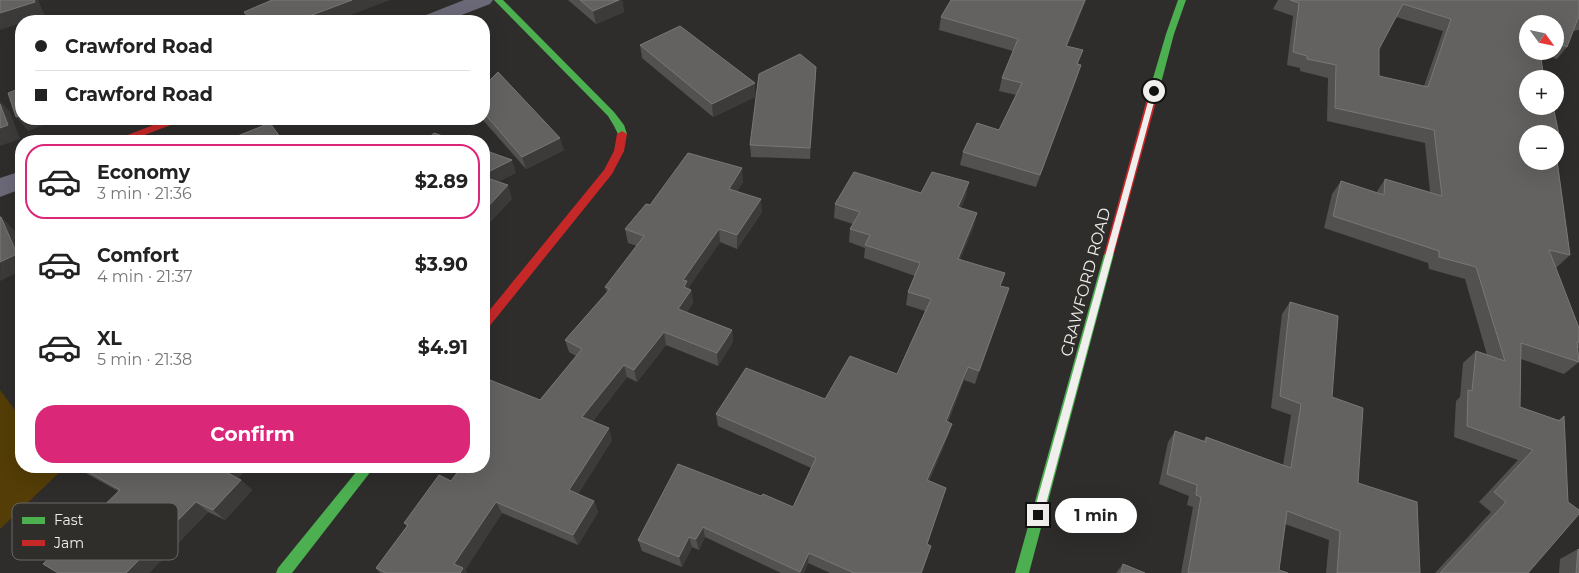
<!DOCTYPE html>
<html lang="en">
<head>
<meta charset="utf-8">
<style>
	body { margin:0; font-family:Montserrat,sans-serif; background:#f2f2f2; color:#222; height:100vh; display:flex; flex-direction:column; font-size:19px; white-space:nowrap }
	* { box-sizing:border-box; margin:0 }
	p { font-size:16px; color:#767676 }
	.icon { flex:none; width:28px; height:28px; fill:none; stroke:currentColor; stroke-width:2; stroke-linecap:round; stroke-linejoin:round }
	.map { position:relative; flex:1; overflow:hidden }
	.panel { position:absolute; left:15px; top:135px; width:475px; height:338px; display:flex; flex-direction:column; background:#fff; border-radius:20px; box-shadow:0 5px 20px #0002 }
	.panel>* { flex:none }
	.top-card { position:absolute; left:15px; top:15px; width:475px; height:110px; border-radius:20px; box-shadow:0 5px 20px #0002; display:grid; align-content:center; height:110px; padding:0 20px; background:#fff }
	.needle { width:32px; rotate:123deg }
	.fabs { position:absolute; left:1519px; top:15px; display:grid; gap:10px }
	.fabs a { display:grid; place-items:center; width:45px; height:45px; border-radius:50%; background:#fff; box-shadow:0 5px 20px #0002; font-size:25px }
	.end { position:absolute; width:22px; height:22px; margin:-11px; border:6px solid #f1efed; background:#111; box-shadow:0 0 0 2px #111 }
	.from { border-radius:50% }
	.bubble { position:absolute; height:35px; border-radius:18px; background:#fff; box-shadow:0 5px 20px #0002; font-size:16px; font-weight:700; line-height:35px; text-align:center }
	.top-card b { display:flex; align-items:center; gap:18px; height:48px; font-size:19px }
	.top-card b+b { border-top:1px solid #e0e0e0 }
	.top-card i { width:12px; height:12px; background:#222 }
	ul { padding:9px 0 0; list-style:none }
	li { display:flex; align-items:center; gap:15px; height:75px; margin:0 10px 8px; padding:0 10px; border:2px solid transparent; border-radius:20px }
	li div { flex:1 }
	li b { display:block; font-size:19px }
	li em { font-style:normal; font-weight:700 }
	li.active { border-color:#db2777 }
	li>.icon { width:45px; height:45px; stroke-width:1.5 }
	.primary-button { display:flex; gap:10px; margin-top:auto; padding:10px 20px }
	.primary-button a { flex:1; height:58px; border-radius:20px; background:#db2777; color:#fff; font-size:20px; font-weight:700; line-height:58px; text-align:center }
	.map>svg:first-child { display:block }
</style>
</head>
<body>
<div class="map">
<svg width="1579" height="573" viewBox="0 0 1579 573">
	<rect width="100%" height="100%" fill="#2f2d2b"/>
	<path fill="#543d06" d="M0,390L21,418V466H57L61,471L0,529Z"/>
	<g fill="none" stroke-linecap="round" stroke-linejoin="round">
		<g fill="#6b6978" fill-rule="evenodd">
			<path d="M464,0H493L490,4L446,21H418L421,17Z"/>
			<path d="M21,171V189L0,197V178Z"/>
		</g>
		<g fill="#4caf50" fill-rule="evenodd">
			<path d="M494,0H503L614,112L624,125L627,134L625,136H619L614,126L608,116Z"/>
			<path d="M1178,0H1186L1174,34L1156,102L1151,105L1148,104L1146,102L1166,34Z"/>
			<path d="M1109,250L1114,254L1029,573H1015L1104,254Z"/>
			<path d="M361,466H375L292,573H276L278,568Z"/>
		</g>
		<g fill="#c62828" fill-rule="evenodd">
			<path d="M1151,99L1156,102L1114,254L1109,258L1104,254L1146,102Z"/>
			<path d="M169,119H183L181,121L129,141H115L117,139Z"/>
			<path d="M622,131L627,134L624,151L612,174L488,328L484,330V317L604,170L614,151L617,134Z"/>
		</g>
	</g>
	<g fill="#52514f" fill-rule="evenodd">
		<path d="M568,0H622L624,12L596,24Z"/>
		<path d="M951,0H1086L1067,47L1079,64L1081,65L1077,78L1036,187L960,165L963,152L999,130L1016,95L999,91L1002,78L1013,51L939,30L941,17Z"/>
		<path d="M1278,0H1579V30L1573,31L1567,47L1557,59L1540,53L1528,79L1561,144L1556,150L1570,255L1557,267H1555L1579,328V348L1578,349L1579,362L1564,374L1521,359L1520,407L1558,420L1564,416L1528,573H1435L1491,512L1479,502L1518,460L1454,437L1456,401L1460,397L1463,363L1476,351L1487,355L1465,279L1429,269L1428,263L1324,228L1332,194L1341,181L1376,193L1385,179L1430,192L1425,143L1327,121L1328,78L1300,71V68L1287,65L1293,16L1273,9ZM1396,17L1443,31L1424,86L1379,76V49ZM1528,24H1555V51H1528ZM1555,134V161H1528Z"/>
		<path d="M640,45L755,83V97L713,117L642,58Z"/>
		<path d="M816,67L810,159L751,157L750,145Z"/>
		<path d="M484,86L564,150L526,169L482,119H484Z"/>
		<path d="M743,182L737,191L762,212L737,249L720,242L688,288L689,289L691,290L693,303L687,312L732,330L733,342L718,366L666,345L637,382L627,377L592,422L612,440L578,494L594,501L598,512L578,545L502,513L465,570L467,573H380L376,568L407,526L404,523L451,481L485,436L484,435V389L540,400L576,356L569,352L565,340L607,292L605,287L637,246L628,243L625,229L650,205Z"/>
		<path d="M921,193L966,196L961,208L974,226L960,259L1001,286L1009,288L975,384L964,380L948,422L952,424L948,436L929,481L946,488L927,544L931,546L922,573H830L808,563L804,573H781L705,537L699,550L692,547L682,567L642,551L638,540L761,496L793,507L811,468L718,426L716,414L825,399L897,374L925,311L906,305L908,292L915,276L864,258L865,248L849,242L850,229L853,224L834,218L835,204Z"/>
		<path d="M1290,302L1332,397L1358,483L1420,573H1326L1329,540L1285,524L1279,570L1288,573H1181L1193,507L1187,505L1189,496L1159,484L1168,442L1175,431L1203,441L1206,437L1283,465L1291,415L1271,408L1282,314Z"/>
		<path d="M73,466H241L240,467L245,471L238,478L241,480L252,490L225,520L208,512L149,573H58L118,491Z"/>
		<path d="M1578,549L1579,573H1559L1560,559Z"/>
		<path d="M1123,564L1145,573H1116Z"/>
	</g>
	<g fill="#3d3b39">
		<path d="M34,0H38L45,16L27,21H21V23L0,30V13Z"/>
		<path d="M352,0H390L335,21H296Z"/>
		<path d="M619,0H622L624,12L596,24L593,11Z"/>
		<path d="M1085,0H1086L1062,59L1066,46Z"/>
		<path d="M1081,65L1077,78L1036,187L1040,175Z"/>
		<path d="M816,67V79L810,159V148Z"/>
		<path d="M755,83V97L713,117L712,104Z"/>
		<path d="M0,101L10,112L20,139L0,146Z"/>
		<path d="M21,115V119H59L28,131L16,117Z"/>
		<path d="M560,138L564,150L526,169L522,157Z"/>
		<path d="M512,160L516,173L485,189L484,185V174Z"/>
		<path d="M742,168L743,182L730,202L729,189Z"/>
		<path d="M969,182L966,196L955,221L958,207Z"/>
		<path d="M508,185L512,199L484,229V211Z"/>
		<path d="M761,199L762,212L737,249V235Z"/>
		<path d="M977,213L974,226L955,272L958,259Z"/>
		<path d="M1,217L14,230L21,247V271L0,281Z"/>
		<path d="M719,229L720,242L688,288L689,293L691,290L693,303L681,322L678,309L683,280Z"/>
		<path d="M1009,288L1005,301L975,384L979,371Z"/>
		<path d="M732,330L733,342L718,366L717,353Z"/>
		<path d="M664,332L666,345L637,382L634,370Z"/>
		<path d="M624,365L627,377L586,429L582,417Z"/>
		<path d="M968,367L964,380L943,433L946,421Z"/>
		<path d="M952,424L948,436L924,492L927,480Z"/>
		<path d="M609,428L612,440L574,501L569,490Z"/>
		<path d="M228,466H241L240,467L245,471L235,482L224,471Z"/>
		<path d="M241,480L252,490L225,520L213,510Z"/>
		<path d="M594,501L598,512L578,545L573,535Z"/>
		<path d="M196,502L208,512L149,573H126Z"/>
		<path d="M496,502L502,513L465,570L467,573H460L454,564Z"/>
		<path d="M703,527L705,537L699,550L696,539Z"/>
		<path d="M689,537L692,547L682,567L679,557Z"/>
		<path d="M809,553L808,563L804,573H800Z"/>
	</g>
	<g fill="#636260" stroke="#797876" fill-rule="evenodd">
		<path d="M0,0H34L35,2L0,13Z"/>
		<path d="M272,0H352L296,21H251L244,12Z"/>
		<path d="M580,0H619L593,11Z"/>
		<path d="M951,0H1085L1066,46L1083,50L1077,64L1081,65L1040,175L963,152L977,123L999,130L1022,83L1002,78L1018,39L941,17Z"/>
		<path d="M1290,0H1579V18H1578L1567,47L1555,42V24H1528V51H1540L1544,79H1528V106H1553L1561,144L1555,142V134H1528V161H1555V146L1570,255L1549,250L1579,328V342H1577L1579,362L1521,343L1520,407L1560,421L1564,416L1568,502L1579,510V514L1528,573H1440L1506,502L1494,492L1533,450L1467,426L1468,390L1472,391L1476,351L1505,361L1476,267L1439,257V251L1333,216L1341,181L1384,195L1385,179L1442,196L1434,130L1335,108L1336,65L1307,59V56L1293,52L1299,3ZM1403,4L1451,19L1428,87L1379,76V49Z"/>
		<path d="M680,26L755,83L712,104L640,45Z"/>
		<path d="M800,54L816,67L810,148L750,145L759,74Z"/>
		<path d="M498,72L560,138L522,157L484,113V86Z"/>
		<path d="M21,88V115L16,117L8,93Z"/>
		<path d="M0,104L8,125L0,128Z"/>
		<path d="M270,123L283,141H232L230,139Z"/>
		<path d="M434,133L458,141H425Z"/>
		<path d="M484,150L512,160L484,174Z"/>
		<path d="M688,153L742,168L729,189L761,199L737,235L719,229L683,280L687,281L684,287L691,290L678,309L732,330L717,353L664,332L634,370L624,365L582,417L609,428L569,490L594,501L573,535L496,502L454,564L463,568L460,573H386L376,568L408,525L404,523L439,475L451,481L462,466H484V437L490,429L484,426V414L489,408L484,406V389L490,380L540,400L582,349L565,340L610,289L605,287L644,236L625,229L646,204L650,205Z"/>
		<path d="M854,172L921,193L932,172L969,182L958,207L977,213L958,259L1005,273L1000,286L1009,288L979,371L968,367L946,421L952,424L927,480L946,488L927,544L931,546L921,573H854L809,553L800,572L703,527L696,539L689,537L679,557L638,540L678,464L761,496L763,494L793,507L816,458L716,414L746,368L825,399L850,356L897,374L931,299L908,292L920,263L865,245L870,235L850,229L860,212L835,204Z"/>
		<path d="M484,177L508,185L484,211Z"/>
		<path d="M0,217H1L17,254L0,262Z"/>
		<path d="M1290,302L1338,316L1332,397L1363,408L1358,483L1417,502L1420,573H1337L1340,531L1287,511L1279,570L1288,573H1188L1201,497L1196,495L1197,485L1167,474L1175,431L1206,442V437L1291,468L1301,404L1280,396Z"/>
		<path d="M78,466H228L224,471L241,480L213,510L196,502L126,573H58L43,564L120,490Z"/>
		<path d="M1578,549L1579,550V573H1576Z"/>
		<path d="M1123,564L1145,573H1121Z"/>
	</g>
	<path fill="#f1efed" d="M1154,89L1157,91L1043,515L1038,520L1033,515L1151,91Z"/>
	<g text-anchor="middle" stroke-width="4" stroke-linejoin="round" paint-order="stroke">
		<g font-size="16" fill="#f1efed" stroke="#302e2a">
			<text transform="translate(1085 282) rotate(-75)" y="6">CRAWFORD ROAD</text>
		</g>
	</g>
	<rect x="12" y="503" width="166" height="57" rx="8" fill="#302e2a" stroke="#6a6864" stroke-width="1"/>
	<rect x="22" y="517" width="23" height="7" fill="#4caf50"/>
	<rect x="22" y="540" width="23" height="6" fill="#c62828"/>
	<g font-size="14" fill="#f1efed">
		<text x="54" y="525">Fast</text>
		<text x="54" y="548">Jam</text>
	</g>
</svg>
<div class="fabs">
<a><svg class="needle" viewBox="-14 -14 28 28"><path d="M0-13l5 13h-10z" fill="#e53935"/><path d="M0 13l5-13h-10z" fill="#767676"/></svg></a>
<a>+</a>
<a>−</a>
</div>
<i class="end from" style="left:1154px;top:91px"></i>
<i class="end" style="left:1038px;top:515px"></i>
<div class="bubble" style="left:1055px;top:498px;width:82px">1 min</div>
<div class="top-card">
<b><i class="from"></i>Crawford Road</b>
<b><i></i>Crawford Road</b>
</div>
<section class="panel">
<ul>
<li class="active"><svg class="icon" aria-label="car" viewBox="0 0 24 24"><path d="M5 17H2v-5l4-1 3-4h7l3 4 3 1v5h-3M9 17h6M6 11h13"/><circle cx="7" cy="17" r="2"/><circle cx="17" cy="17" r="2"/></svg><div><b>Economy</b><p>3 min · 21:36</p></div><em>$2.89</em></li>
<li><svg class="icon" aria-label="car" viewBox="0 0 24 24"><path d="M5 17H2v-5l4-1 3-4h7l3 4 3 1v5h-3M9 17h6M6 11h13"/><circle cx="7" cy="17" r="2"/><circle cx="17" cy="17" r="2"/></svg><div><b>Comfort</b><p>4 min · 21:37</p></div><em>$3.90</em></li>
<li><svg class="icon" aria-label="car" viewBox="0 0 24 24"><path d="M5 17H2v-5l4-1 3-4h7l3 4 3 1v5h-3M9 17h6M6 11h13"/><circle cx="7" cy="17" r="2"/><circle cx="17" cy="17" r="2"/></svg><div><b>XL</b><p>5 min · 21:38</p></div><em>$4.91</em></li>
</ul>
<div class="primary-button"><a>Confirm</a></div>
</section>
</div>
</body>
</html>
